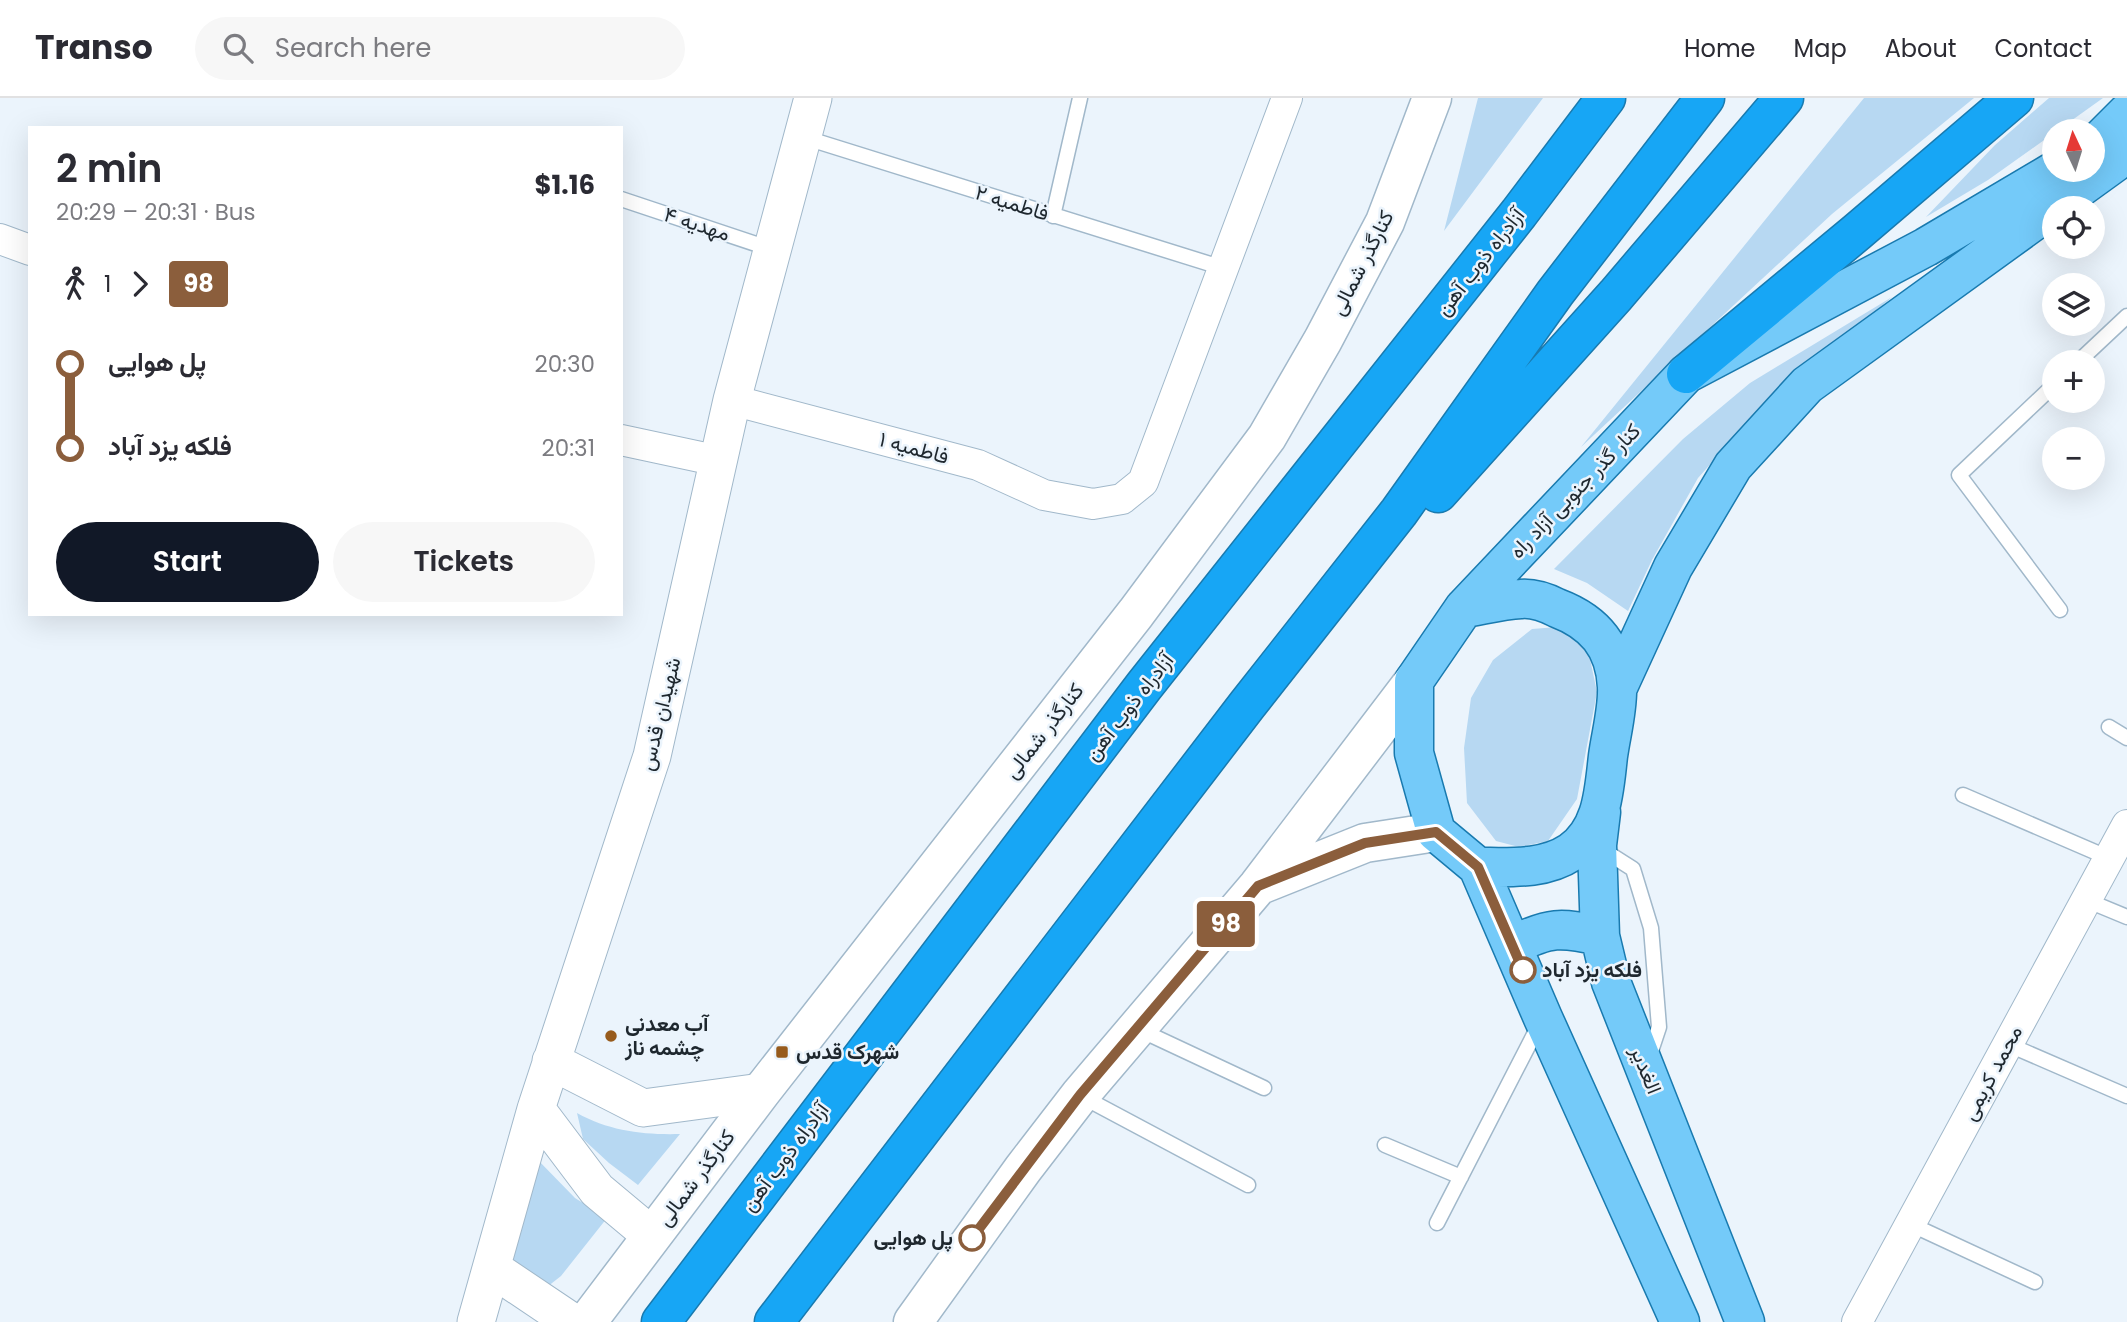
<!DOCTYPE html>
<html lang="en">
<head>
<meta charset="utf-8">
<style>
  body { margin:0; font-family:Poppins,Vazirmatn,sans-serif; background:#f7f7f7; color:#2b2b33; height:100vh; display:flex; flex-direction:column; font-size:26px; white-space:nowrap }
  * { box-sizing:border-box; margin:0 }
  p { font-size:23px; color:#7c7c81 }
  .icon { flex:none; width:38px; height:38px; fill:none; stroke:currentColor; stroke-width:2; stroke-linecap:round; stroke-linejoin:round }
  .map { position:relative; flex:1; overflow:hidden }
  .side { position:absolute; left:28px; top:28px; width:595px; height:490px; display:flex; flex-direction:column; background:#fff; border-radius:0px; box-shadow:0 7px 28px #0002 }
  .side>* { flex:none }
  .badge { padding:0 14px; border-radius:5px; font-size:24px; line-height:46px }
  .needle { width:46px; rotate:356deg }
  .fabs { position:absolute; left:2042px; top:21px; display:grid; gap:14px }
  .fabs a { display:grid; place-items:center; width:63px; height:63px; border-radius:50%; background:#fff; box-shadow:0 7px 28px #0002; font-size:35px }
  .map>.badge { position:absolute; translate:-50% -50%; box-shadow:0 0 0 4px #fff }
  .legs { display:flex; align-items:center; gap:10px; height:77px; padding:0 28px; font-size:23px }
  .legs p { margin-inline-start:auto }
  .headline { display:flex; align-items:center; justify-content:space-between; height:119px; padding:0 28px }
  h1 { font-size:38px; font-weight:600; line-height:52px }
  .action { display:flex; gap:14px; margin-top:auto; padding:14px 28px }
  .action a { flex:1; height:80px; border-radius:42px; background:#111827; color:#fff; font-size:28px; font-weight:600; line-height:80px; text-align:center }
  .action a+a { background:#f7f7f7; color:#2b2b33 }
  ul { padding:0 28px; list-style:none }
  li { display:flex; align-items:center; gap:24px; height:84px; font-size:26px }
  li i { display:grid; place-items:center; width:10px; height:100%; margin:0 9px; background:currentColor }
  li i::after { content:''; width:18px; height:18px; margin:-9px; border:5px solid; border-radius:50%; background:#fff }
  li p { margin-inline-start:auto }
  li:first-child i { background:linear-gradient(#0000 50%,currentColor 0) }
  li:last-child i { background:linear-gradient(currentColor 50%,#0000 0) }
  header { display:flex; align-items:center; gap:42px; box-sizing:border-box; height:98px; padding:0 35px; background:#fff; border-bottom:2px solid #e1e1e2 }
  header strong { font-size:33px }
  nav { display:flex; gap:38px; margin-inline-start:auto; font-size:24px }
  .search { width:490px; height:63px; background:#f7f7f7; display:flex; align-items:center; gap:18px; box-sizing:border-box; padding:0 24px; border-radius:38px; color:#7c7c81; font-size:26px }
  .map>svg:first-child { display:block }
  .green { fill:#b7d8f2 }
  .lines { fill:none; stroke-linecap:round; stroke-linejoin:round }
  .service-casing { stroke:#a1b8ca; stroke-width:17 }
  .minor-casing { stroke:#a1b8ca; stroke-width:32 }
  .tertiary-casing { stroke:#a1b8ca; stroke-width:39 }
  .secondary-casing { stroke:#a1b8ca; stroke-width:41 }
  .primary-casing { stroke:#197aaf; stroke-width:41 }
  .motorway-casing { stroke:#197aaf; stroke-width:41 }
  .service { stroke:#fff; stroke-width:14 }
  .minor { stroke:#fff; stroke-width:30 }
  .tertiary { stroke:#fff; stroke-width:37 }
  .secondary { stroke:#fff; stroke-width:38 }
  .primary { stroke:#74caf9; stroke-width:38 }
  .motorway { stroke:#17a6f5; stroke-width:38 }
  .line-1-casing { stroke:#fff; stroke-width:16 }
  .line-1 { stroke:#8b5e3c; stroke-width:10 }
  .stop-1-dot { fill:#fff; stroke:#8b5e3c; stroke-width:3.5 }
  .poi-dot { fill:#975b1c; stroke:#ebf4fc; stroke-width:2.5 }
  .labels { text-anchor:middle; stroke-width:5; stroke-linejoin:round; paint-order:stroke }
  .street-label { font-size:21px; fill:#1e272e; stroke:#ebf4fc }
  .stop-label { font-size:21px; font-weight:bold; fill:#1e272e; stroke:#ebf4fc; text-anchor:start }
  .poi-label { font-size:21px; font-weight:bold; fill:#1e272e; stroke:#ebf4fc; text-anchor:start }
</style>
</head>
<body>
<header>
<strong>Transo</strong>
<div class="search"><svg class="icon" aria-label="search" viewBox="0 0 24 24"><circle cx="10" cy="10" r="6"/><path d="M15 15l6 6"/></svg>Search here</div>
<nav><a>Home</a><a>Map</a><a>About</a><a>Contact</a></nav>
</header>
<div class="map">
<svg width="2127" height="1224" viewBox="0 0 2127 1224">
  <rect width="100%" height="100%" fill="#ebf4fc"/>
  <path class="green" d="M1478 0H1543L1444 133Z
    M1864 0H1974L1832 116 1581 349Z
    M2049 0H2103L1988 82 1926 119 1995 47Z
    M1892 199 1749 323 1698 380 1652 462 1628 513 1587 485 1554 471 1683 341 1750 285Z
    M1570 528 1587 547 1597 594 1577 701 1548 743 1519 749 1496 743 1467 705 1464 650 1471 600 1493 562 1532 531Z
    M577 1015C609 1033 644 1037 680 1036L638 1087 609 1065 583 1041Z
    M536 1060 575 1100 607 1120 561 1178 547 1189H534L506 1156Z"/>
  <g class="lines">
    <g class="service-casing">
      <path id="service" d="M803 39 1223 170
        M621 101 771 151
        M1053 118 1080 0
        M2078 264 2127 218
        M2054 287 1959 377 2060 512
        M2109 629 2127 640
        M1963 697 2109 760
        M1600 750 1633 771 1651 830 1659 929 1649 959
        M2086 802 2127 819
        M1138 931 1264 990
        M2007 946 2127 998
        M1081 998 1248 1087
        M1385 1047 1461 1079
        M1437 1125 1539 927
        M1910 1126 2035 1184"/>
    </g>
    <g class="minor-casing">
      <path id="minor" d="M0 141 30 152
        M732 302 978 367 1044 397 1093 406 1122 401 1143 384 1287 0
        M621 342 719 363
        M1857 1224 2127 727"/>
    </g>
    <g class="tertiary-casing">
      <path id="tertiary" d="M551 963 643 1010 761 994
        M536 1011 597 1092 652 1138
        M493 1171 572 1224
        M476 1224 536 1011 652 658 732 302 813 0"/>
    </g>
    <g class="secondary-casing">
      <path id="secondary" d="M1260 787 1365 745 1436 734
        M587 1224 761 994 1136 515 1267 339 1323 242 1385 124 1432 0
        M913 1224 1023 1071 1080 997 1258 788 1414 583"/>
    </g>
    <g class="primary-casing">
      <path id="primary" d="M2093 49 2127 15
        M1464 510C1483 507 1502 502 1521 501 1533 500 1547 505 1557 510 1594 524 1615 548 1617 589 1618 611 1611 636 1608 658 1604 692 1603 732 1571 754 1544 772 1510 769 1478 769L1436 734 1414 655V583L1464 510 1686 276 1926 149 2056 72
        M1617 591 1673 469 1733 368 1807 287 2114 65 2127 53
        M1601 714 1597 747 1600 838 1611 884 1745 1224
        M1478 769 1543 920 1680 1224
        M1513 847C1550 829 1560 829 1600 838"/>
    </g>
    <g class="motorway-casing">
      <path id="motorway" d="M1686 276 1857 134 2014 0
        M1438 395 1616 197 1784 0
        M661 1224 1144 588 1519 115 1606 0
        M774 1224 1247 607 1399 414 1555 195 1705 0"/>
    </g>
    <use href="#service" class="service"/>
    <use href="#minor" class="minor"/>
    <use href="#tertiary" class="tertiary"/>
    <use href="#secondary" class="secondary"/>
    <use href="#primary" class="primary"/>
    <use href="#motorway" class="motorway"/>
  </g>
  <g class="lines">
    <g class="line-1-casing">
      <path id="line-1" d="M972 1140 1080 997 1258 788 1365 745 1436 734 1478 769 1523 872"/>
    </g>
    <use href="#line-1" class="line-1"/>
  </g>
  <g class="stop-1-dot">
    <circle cx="1523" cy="872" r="12"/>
    <circle cx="972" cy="1140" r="12"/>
  </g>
  <g class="poi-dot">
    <circle cx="611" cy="938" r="7"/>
    <rect x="775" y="947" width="14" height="14" rx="3.5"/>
  </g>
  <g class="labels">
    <g class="street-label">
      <text transform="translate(1012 105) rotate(17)" y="7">فاطمیه ۲</text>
      <text transform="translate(697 126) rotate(18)" y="7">مهدیه ۴</text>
      <text transform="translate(1480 164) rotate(-52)" y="7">آزادراه ذوب آهن</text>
      <text transform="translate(1362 165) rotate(-63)" y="7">کنارگذر شمالی</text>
      <text transform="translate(914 350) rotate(15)" y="7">فاطمیه ۱</text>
      <text transform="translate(1575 393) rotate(-46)" y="7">کنار گذر جنوبی آزاد راه</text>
      <text transform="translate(1129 609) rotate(-52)" y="7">آزادراه ذوب آهن</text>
      <text transform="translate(660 616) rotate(-76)" y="7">شهیدان قدس</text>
      <text transform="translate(1044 633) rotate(-52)" y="7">کنارگذر شمالی</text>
      <text transform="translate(1646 972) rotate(68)" y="7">الغدیر</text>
      <text transform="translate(1992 975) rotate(-62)" y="7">محمد کریمی</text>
      <text transform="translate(785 1059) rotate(-53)" y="7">آزادراه ذوب آهن</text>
      <text transform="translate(696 1080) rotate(-53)" y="7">کنارگذر شمالی</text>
    </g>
    <g class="stop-label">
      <text x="1542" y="879">فلکه یزد آباد</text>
      <text x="953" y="1147" text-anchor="end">پل هوایی</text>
    </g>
    <g class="poi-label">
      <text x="625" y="933">آب معدنی<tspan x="625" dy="24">چشمه ناز</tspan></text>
      <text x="796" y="961">شهرک قدس</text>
    </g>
  </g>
</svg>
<div class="fabs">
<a><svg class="needle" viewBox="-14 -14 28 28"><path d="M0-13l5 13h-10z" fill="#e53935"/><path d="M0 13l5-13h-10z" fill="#7c7c81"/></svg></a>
<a><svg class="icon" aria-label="locate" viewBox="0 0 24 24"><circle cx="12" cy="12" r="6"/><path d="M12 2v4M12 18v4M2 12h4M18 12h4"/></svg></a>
<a><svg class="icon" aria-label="layers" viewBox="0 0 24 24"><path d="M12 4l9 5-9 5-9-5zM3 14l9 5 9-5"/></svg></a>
<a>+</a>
<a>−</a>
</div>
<b class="badge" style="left:1226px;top:826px;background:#8b5e3c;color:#fff">98</b>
<section class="side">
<div class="headline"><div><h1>2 min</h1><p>20:29 – 20:31 · Bus</p></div><b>$1.16</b></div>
<div class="legs"><svg class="icon" aria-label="walk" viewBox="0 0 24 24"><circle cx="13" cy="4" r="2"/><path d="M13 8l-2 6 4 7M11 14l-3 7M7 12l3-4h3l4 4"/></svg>1<svg class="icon" aria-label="forward" viewBox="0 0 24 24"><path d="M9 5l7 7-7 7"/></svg><b class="badge" style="background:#8b5e3c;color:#fff">98</b></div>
<ul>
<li><i style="color:#8b5e3c"></i><b>پل هوایی</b><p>20:30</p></li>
<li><i style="color:#8b5e3c"></i><b>فلکه یزد آباد</b><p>20:31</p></li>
</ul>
<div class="action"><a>Start</a><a>Tickets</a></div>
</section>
</div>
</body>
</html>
